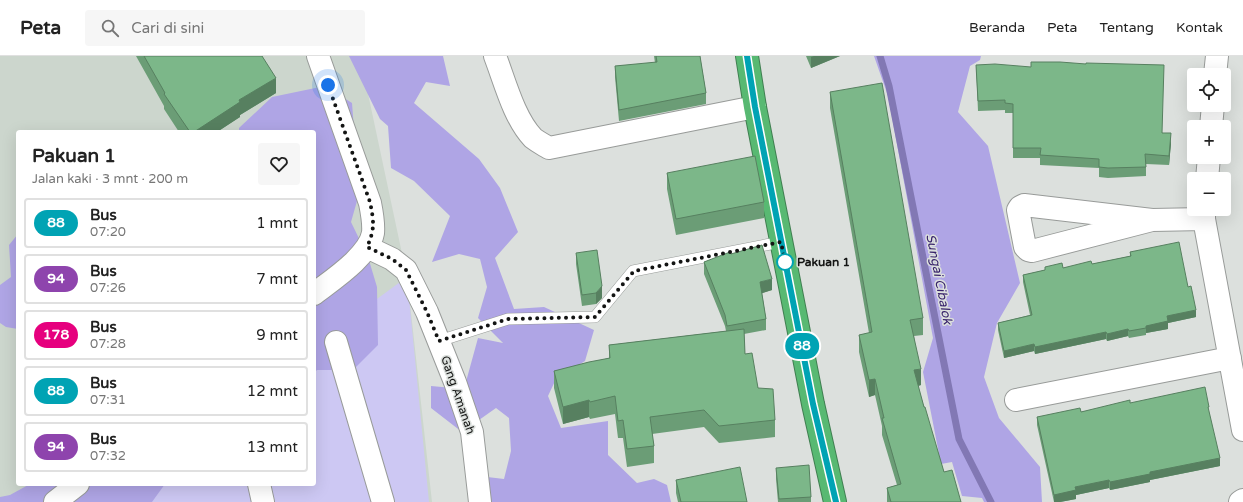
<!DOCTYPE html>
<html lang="id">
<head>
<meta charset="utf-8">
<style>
  body { margin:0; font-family:"Varela Round",sans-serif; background:#f6f6f6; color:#222; height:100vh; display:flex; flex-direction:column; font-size:15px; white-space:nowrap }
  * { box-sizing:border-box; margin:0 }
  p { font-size:13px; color:#767676 }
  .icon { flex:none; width:22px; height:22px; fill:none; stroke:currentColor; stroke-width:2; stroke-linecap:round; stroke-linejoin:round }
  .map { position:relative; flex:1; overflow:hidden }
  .drawer { position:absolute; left:16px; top:74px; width:300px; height:356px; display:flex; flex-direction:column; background:#fff; border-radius:4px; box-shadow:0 4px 16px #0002 }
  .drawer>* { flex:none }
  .badge { padding:0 8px; border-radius:13px; font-size:14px; line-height:26px }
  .fabs { position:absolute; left:1187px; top:12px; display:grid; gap:8px }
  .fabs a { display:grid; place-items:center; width:44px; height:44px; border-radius:4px; background:#fff; box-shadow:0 4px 16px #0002; font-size:20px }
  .you { position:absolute; width:20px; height:20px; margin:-10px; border:3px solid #fff; border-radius:50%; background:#1a73e8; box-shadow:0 0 0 6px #1a73e833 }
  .map>.badge { position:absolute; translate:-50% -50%; box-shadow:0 0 0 2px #fff }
  .round { display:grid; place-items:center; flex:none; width:42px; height:42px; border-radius:4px; background:#f6f6f6 }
  .overview { display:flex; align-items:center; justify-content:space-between; height:68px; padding:0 16px }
  h1 { font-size:19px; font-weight:700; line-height:30px }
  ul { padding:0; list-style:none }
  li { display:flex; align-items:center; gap:12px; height:50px; margin:0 8px 6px; padding:0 8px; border:2px solid #e0e0e0; border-radius:4px }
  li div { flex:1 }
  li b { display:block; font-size:15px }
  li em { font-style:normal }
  li .badge { min-width:44px; font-weight:700; text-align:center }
  header { display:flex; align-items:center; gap:24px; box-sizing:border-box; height:56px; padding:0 20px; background:#fff; border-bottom:1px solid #e0e0e0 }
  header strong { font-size:19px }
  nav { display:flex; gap:22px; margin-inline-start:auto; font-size:14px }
  .search { width:280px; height:36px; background:#f6f6f6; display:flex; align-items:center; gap:10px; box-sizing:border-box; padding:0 14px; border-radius:4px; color:#767676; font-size:15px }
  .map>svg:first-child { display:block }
  .built { fill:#ccd6cd; fill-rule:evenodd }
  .green { fill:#cdc8f3 }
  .forest { fill:#afa5e5 }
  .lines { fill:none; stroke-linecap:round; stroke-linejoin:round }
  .stream { stroke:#8278b4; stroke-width:7 }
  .lane-casing { stroke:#989b99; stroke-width:12 }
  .street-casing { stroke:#989b99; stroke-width:24 }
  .highway-casing { stroke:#407f51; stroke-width:24 }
  .lane { stroke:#fff; stroke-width:11 }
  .street { stroke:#fff; stroke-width:22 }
  .highway { stroke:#58b972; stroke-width:22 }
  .wall { fill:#6b9d76 }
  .shaded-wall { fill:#578060 }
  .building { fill:#7cb789; stroke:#578060 }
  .line-casing { stroke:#fff; stroke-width:9 }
  .line { stroke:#00a3b4; stroke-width:6 }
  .walk { stroke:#131413; stroke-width:4; stroke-dasharray:0 7.2 }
  .stop-dot { fill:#fff; stroke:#00a3b4; stroke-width:2 }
  .labels { text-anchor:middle; stroke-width:3; stroke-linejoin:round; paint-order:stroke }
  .stop-label { font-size:12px; font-weight:bold; fill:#131413; stroke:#dce0dd; text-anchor:start }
  .street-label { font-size:12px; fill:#131413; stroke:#dce0dd }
  .water-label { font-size:13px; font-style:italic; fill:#36216a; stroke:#dce0dd }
</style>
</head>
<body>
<header>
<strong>Peta</strong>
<div class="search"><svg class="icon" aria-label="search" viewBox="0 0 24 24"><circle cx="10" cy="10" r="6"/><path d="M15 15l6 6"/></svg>Cari di sini</div>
<nav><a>Beranda</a><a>Peta</a><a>Tentang</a><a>Kontak</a></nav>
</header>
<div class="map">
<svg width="1243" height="446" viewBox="0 0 1243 446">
  <rect width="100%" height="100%" fill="#dce0dd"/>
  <path class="built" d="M0 0H360L407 221 432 446H0ZM18 76H314V428H18Z"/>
  <path class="green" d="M407 221 429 446H100L125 428H314V289Z"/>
  <path class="forest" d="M349 0H443L450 30 426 26 414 47 479 103 500 132 518 176 495 202 514 253 544 251 594 274 585 305 556 323 548 340 561 372 608 365V399L637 427 654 423 667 429 671 446H472L479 420 504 423 511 395 509 362 496 352 462 376 431 352V330L464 333 478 282 503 287 478 262 487 231 480 203 459 198 432 206 450 160 414 125 391 112 388 70 380 63Z
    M874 0H981L980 4 970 10 958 56 988 90 1020 227 997 267 984 321 999 362 1040 411 1042 446H984L982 442 962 440 952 406 941 408 923 316 933 282 888 40Z
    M325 30 352 47 359 138 351 166 368 201 377 231 378 289 353 314H317L314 317V76H239V72L272 41Z
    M18 178V273L6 271 0 267V229L11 221 9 189Z
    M30 428H165L152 446H0V441L10 439Z"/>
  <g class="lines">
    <path class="stream" d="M880 0 889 30 959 383 991 446"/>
    <g class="lane-casing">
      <path id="lane" d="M439 285 508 263 595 261 633 215 781 186"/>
    </g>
    <g class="street-casing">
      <path id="street" d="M495 0C505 26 514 62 533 82 538 86 544 89 549 92L755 51
        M1215 19 1217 0
        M1211 71 1213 49
        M1207 123 1209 101
        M1204 153V163L1243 374
        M1152 164 1024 149 1020 151 1018 154 1025 191 1028 194 1032 195 1152 164 1204 163
        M367 191 392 203 406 214 427 256 455 326 472 376 480 446
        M314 238C332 224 369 200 373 177 374 167 372 157 370 147L318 0
        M336 286 383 446
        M1016 344 1230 302
        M259 428 263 446
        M55 446 78 428
        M1240 446 1243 444"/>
    </g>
    <g class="highway-casing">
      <path id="highway" d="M747 0 755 51 813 348 835 446"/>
    </g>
    <use href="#lane" class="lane"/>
    <use href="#street" class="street"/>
    <use href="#highway" class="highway"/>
  </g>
  <path class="wall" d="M136 0H262L276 37 240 59V61L217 76H179L164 53V50Z
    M654 0H700L706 37V48L619 65 615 21V10L655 7Z
    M806 0H840L811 12Z
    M976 9 1163 77 1171 87 1169 109 1146 108V120L1108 122 1099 121V112L1040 109V102H1013V57H1005V54L978 55Z
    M830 36 923 262V279L914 280 921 329 918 330 924 351 944 416 961 446H887V432L897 429 882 379V370L875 339 869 341 859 296V279L869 277 830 52Z
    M667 117 764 146V162L676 179 667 133Z
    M1130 196 1188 231 1196 261 1168 267V273L1146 277V279L1129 282 1128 280 1107 285 1106 283 1035 298 1034 295 1004 302 998 274V267L1030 259 1023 226V219L1045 214V211L1063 212 1092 208 1130 200Z
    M576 197 602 242 596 248 582 250 576 208Z
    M731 198 772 234 762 237 766 263V274L744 278 745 298 758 332 775 364V381L719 387 704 371 652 378 654 390V407L627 411 623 382H618L615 358 590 363 589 361 563 368 554 332V315L609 302V289L726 275 725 270 704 218V206Z
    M1130 347 1209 356 1220 410 1150 424V426L1110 434 1109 432 1076 439V443L1060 446H1054L1037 369V361L1081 356Z
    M776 412 811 441V446H778L776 423Z
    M676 424 747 446H678L676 437Z"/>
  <path class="shaded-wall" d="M814 0H840L811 12V1Z
    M276 22V37L240 59V61L217 76H194L239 44Z
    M1171 77V87L1169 109V100Z
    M772 223V234L760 238V226Z
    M602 230V242L596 248V237Z
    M1196 254V261L1168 267V273L1146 277V270L1167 260Z
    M1128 273V280L1107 285V278Z
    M1106 276V283L1035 298V291Z
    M1034 288V295L1004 302V295Z
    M921 313V329L914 331V314Z
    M875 323V339L869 341V324Z
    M589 344V361L563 368V351Z
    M1220 402V410L1150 424V426L1110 434V426L1150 416Z
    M1109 424V432L1076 439V443L1060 446H1054V439L1075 431Z"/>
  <path class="building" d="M144 0H262L276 22 239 44 240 46 194 76H190L164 38 165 37Z
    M656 0H700L706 37 619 54 615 10 657 6Z
    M1031 6H1060L1086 8V7L1164 9 1162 77H1171L1169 100 1145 98 1146 111 1108 112 1099 111V103L1040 99 1041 92H1013V48L1005 47V44L978 45 976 9 995 8 1031 11Z
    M882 27 923 262 910 264 921 313 914 314 924 351H925L944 416 952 414 961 446H891L887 432 901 428 882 362H884L875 323 869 324 859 279 872 276 830 36Z
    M755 100 764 146 676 163 667 117Z
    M1179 186 1188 231 1191 230 1196 254 1167 260 1168 265 1146 270V272L1129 275 1128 273 1107 278 1106 276 1035 291 1034 288 1004 295 998 267 1032 259 1023 219 1045 214V211L1062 207 1063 212 1091 205 1092 208 1131 200 1130 196Z
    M762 189 772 223 760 226 766 263 727 270 725 259 704 206 730 196 731 198Z
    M597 194 602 230 596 237 582 239 576 197Z
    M744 273 745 298 752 297 758 332 773 333 775 364 719 370 704 354 650 361 654 390 627 393 623 364 618 365 615 340 590 346 589 344 563 351 554 315 589 306 610 302 609 289Z
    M1205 331 1209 351H1208L1220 402 1150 416V418L1110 426 1109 424 1075 431 1076 434 1054 439 1037 361 1080 352 1081 356 1130 344V347Z
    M809 409 811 441 779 443 776 412Z
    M740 411 747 446H681L676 424Z"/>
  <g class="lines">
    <g class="line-casing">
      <path id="line" d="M747 0 755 51 813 348 836 446"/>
    </g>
    <use href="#line" class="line"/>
    <path class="walk" d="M328 29 370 146C374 166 375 173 367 191L392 203 406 214 427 256 439 285 508 263 595 261 634 215 781 186 785 206"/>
  </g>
  <circle class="stop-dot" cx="785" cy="206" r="8"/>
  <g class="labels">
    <g class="stop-label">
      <text x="797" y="210">Pakuan 1</text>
    </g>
    <g class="street-label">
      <text transform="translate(458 339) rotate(71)" y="4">Gang Amanah</text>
    </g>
    <g class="water-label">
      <text transform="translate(940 223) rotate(79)" y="5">Sungai Cibalok</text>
    </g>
  </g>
</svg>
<div class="fabs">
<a><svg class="icon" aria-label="locate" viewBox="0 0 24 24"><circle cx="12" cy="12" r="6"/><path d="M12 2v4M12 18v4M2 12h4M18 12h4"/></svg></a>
<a>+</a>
<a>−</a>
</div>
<div class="you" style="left:328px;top:29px"></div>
<b class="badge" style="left:802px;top:290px;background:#00a3b4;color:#fff">88</b>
<section class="drawer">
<div class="overview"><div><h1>Pakuan 1</h1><p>Jalan kaki · 3 mnt · 200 m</p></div><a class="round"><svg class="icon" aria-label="heart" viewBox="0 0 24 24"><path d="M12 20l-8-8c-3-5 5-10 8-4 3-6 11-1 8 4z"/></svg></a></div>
<ul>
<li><span class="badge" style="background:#00a3b4;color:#fff">88</span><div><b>Bus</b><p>07:20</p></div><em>1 mnt</em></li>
<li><span class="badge" style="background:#8e44ad;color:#fff">94</span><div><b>Bus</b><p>07:26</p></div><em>7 mnt</em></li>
<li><span class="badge" style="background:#e6007e;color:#fff">178</span><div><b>Bus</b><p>07:28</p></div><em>9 mnt</em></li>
<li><span class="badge" style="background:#00a3b4;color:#fff">88</span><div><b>Bus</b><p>07:31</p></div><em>12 mnt</em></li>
<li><span class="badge" style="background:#8e44ad;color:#fff">94</span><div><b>Bus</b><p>07:32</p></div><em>13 mnt</em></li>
</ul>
</section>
</div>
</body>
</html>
